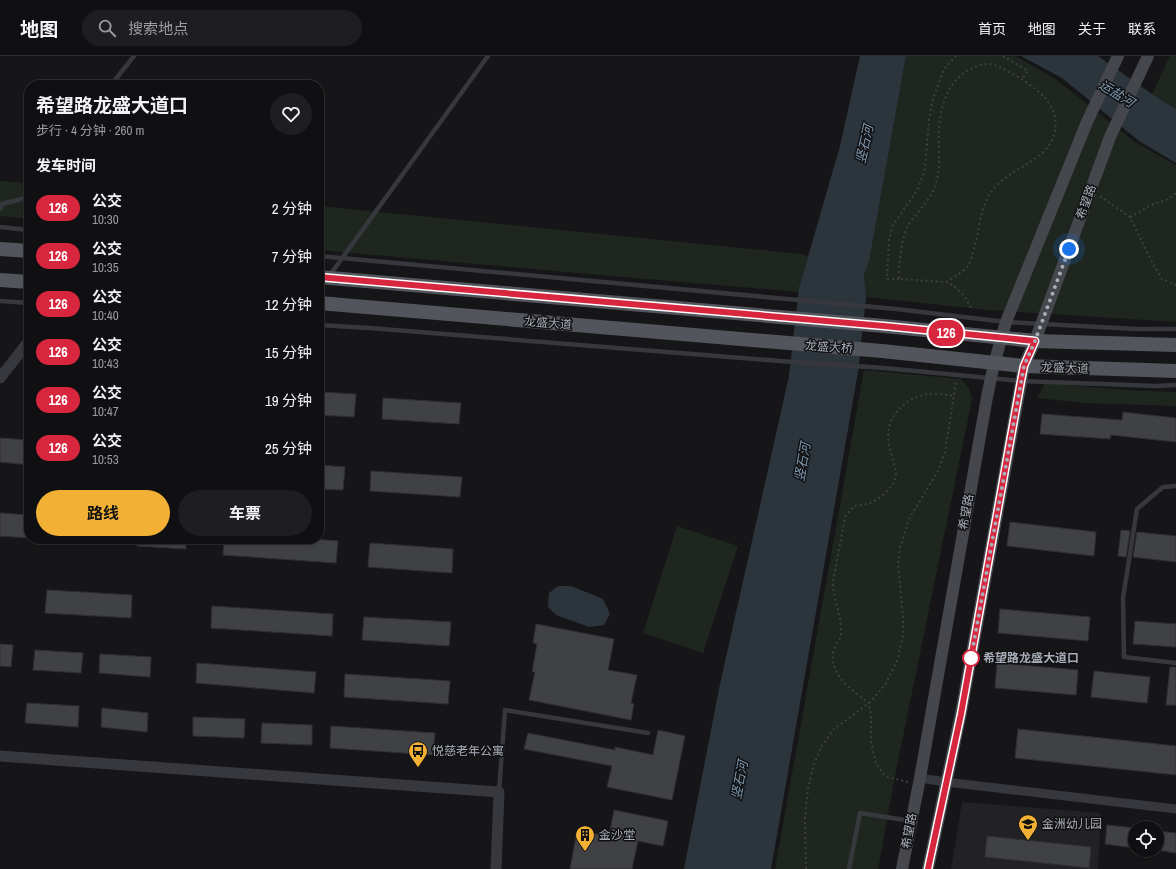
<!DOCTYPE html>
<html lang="zh">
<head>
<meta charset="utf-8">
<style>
  body { margin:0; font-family:"Archivo Narrow","Noto Sans SC",sans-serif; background:#1e1e20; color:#f1f3f6; height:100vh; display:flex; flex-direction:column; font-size:15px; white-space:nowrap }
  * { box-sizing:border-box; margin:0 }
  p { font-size:13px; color:#9c9d9f }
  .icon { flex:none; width:22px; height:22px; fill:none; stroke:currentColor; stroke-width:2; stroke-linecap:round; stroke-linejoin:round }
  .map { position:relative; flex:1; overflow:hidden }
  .sheet { position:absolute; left:24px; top:24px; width:300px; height:464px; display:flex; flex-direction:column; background:#101012; border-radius:16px; box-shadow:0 1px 3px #0004,0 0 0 1px #303032 }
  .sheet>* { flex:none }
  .badge { padding:0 8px; border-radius:13px; font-size:14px; line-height:26px }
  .buttons { position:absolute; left:1128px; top:765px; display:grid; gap:8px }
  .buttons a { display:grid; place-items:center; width:36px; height:36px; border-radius:50%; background:#101012; box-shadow:0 1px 3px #0004,0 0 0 1px #303032; font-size:20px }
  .you { position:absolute; width:20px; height:20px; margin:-10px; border:3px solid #fff; border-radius:50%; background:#1a73e8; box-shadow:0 0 0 6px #1a73e833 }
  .map>.badge { position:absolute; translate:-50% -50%; box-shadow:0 0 0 2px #fff }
  h2 { padding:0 12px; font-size:15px; line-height:36px }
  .round { display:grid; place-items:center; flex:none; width:42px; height:42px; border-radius:21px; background:#1e1e20 }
  .headline { display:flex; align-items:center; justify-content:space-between; height:68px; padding:0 12px }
  h1 { font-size:19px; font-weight:700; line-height:30px }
  .button { display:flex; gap:8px; margin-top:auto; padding:8px 12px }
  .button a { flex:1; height:46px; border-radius:24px; background:#f2b134; color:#111; font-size:16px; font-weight:700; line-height:46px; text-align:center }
  .button a+a { background:#1e1e20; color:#f1f3f6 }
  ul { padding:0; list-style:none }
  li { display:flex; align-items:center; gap:12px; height:48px; padding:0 12px }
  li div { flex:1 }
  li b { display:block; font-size:15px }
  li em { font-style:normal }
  li .badge { min-width:44px; font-weight:700; text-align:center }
  header { display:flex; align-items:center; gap:24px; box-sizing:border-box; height:56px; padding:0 20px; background:#101012; border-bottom:1px solid #303032 }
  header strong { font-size:19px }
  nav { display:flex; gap:22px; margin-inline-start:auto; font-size:14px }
  .search { width:280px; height:36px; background:#1e1e20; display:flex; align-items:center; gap:10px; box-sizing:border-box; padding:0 14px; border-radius:22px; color:#9c9d9f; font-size:15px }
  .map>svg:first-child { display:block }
  .built { fill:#222225 }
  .green { fill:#1e261f }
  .water { fill:#2c353c }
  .building { fill:#404145; stroke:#303034 }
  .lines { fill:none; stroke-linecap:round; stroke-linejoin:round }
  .path { stroke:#3d3f44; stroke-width:2; stroke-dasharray:2 3; stroke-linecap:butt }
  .service { stroke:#37383d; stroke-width:4.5 }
  .minor { stroke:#37383d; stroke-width:9 }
  .tertiary { stroke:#37383d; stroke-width:11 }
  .secondary { stroke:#45474d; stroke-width:12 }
  .primary { stroke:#53555c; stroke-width:14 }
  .line-casing { stroke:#fff; stroke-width:9 }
  .line { stroke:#d7263d; stroke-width:6 }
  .walk { stroke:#a8adb8; stroke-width:4; stroke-dasharray:0 7.2 }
  .stop-dot { fill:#fff; stroke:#d7263d; stroke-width:2 }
  .labels { text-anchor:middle; stroke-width:3; stroke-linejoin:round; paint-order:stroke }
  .street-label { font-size:12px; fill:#a8adb8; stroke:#111113 }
  .stop-label { font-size:12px; font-weight:bold; fill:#a8adb8; stroke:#111113; text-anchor:start }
  .poi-label { font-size:12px; fill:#a8adb8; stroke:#111113; text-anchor:start }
  .water-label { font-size:13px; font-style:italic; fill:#7f9bb3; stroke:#111113 }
</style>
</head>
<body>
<header>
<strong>地图</strong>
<div class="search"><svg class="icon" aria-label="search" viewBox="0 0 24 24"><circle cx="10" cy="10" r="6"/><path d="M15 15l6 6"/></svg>搜索地点</div>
<nav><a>首页</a><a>地图</a><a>关于</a><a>联系</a></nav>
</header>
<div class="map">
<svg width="1176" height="813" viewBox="0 0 1176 813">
  <rect width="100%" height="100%" fill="#161618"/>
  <path class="built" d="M962 746 1101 757 1098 813H951Z"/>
  <path class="green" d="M906 0H1016L1057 24 1135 86 1176 109V266L988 254 866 241 864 219 869 206Z
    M1170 0H1176V53L1152 38Z
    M0 125 29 127V163L0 160Z
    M319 150 801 198 808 200 799 236 577 217 319 194Z
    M864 314 961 323 969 332 972 343 896 715 878 813H775Z
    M1045 327 1125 334 1176 336V350L1085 347 1037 342Z
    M677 470 738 490 703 597 643 577Z"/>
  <path class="water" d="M860 0H906L869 206 864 219 866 241 858 316 771 813H684L720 628 789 320 799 232 840 90Z
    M1021 0H1098L1152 38 1176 53V107L1139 85 1062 22Z
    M558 530H571L603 543 610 558 604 569 589 571 556 559 548 551 549 537Z"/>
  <path class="building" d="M319 336 356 338 354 361 319 359Z
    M383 342 461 347 459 368 382 363Z
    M1123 356 1176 362V386L1111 379 1110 383 1040 378 1042 358 1122 364Z
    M0 382 29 384V409L0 406Z
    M319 409 345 411 343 434 319 433Z
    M371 415 462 421 460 441 370 435Z
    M0 457 29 459V482L0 480Z
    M1010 466 1096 476 1094 500 1007 490Z
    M1121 474 1130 475 1126 501 1118 500Z
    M1137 476 1176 480V506L1133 501Z
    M137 483H186V493L137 490Z
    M224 483H313L338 485 336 507 223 499Z
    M370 487 453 493 452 517 368 511Z
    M47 534 132 539 131 562 45 557Z
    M212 550 333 558 332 580 211 572Z
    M1000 553 1090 561 1088 585 998 577Z
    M364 561 451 566 449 590 362 584Z
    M1135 565 1176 568V591L1133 588Z
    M536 568 614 583 608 614 637 619 631 647 634 648 631 664 529 644 535 616H532L537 588 533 587Z
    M0 588 13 589 11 611 0 610Z
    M35 594 83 597 81 617 33 614Z
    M100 598 151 601 150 621 99 617Z
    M197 607 316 616 314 637 196 627Z
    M997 607 1078 614 1076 639 995 632Z
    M1170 611H1176V649H1166Z
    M1094 615 1150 621 1147 647 1091 641Z
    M345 618 450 625 448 648 344 641Z
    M27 647 79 650 78 671 25 667Z
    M102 652 148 657 147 676 101 671Z
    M193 661 245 663 244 682 193 680Z
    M262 667 312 669V689L261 687Z
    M331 670 435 677 433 699 330 692Z
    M1018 673 1176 690V719L1015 702Z
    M658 674 685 680 672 744 607 731 612 710 524 693 528 677 615 694V691L653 699Z
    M614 754 668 765 663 790 638 785 632 813H570L577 775 609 780Z
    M1107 769 1135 772V792L1105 788Z
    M1157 775 1176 777V797L1157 794Z
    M987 780 1091 791 1089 812 985 801Z"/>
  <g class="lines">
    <path class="path" d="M1003 0 1028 15 1022 23
      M1100 140 1130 161 1151 204 1162 223 1176 229
      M1130 161 1151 149 1169 143 1176 137
      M899 223H887L889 183 893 169 918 133 925 112 929 64 932 46 944 13 956 0
      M946 226C952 222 964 216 968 210 970 207 971 202 972 199 980 178 978 155 991 136 1006 114 1043 106 1052 84 1066 51 1036 31 1011 17 1005 14 995 8 989 8 971 8 954 22 947 38 940 53 938 72 939 88 939 102 940 114 936 127 931 145 917 155 908 170 902 179 898 212 899 223L946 226C959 231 966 242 972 254
      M908 726 885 720 876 708 871 686V661L869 647C853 635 830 620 833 597 834 590 841 584 841 577 842 560 833 544 833 526L845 461 854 450C859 449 865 449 870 447 881 442 897 430 896 416 894 404 888 392 888 380 888 360 905 343 923 339 934 336 944 339 954 340
      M806 813 805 761 808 733 813 711 821 691 834 673 869 647 885 629 897 605 903 580V561L898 508 900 492 909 463 938 415 945 396 956 325"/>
    <path class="service" d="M111 29 134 0
      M0 153 2 148 25 142 29 137
      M0 171 29 174
      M319 200 896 253 1006 266 1135 273H1176
      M330 219 488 0
      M0 245 29 247
      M319 269 369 272 780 305 884 312 1021 325 1156 330 1176 329
      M1176 430 1163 431 1137 453 1123 542 1124 601 1176 607
      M499 736 505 654 648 677
      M849 813 860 757 911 765"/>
    <path class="minor" d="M920 722 946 726 1176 753"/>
    <path class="tertiary" d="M0 322 29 285
      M0 700 499 736 496 813"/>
    <path class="secondary" d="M902 813 920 722 987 341 994 308 1006 266 1087 66 1118 0
      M928 813 961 657 1024 310 1035 285 1110 81 1148 0"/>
    <path class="primary" d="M0 193 29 195
      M319 221 884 270 1035 285 1176 289
      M0 224 29 226
      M319 247 882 295 1024 310 1176 315"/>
  </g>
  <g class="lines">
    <g class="line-casing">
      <path id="line" d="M319 221 884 270 1035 285 1024 310 1021 325 961 658 928 813"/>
    </g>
    <use href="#line" class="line"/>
    <path class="walk" d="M971 602 1024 310 1035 285 1069 193"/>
  </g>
  <defs>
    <g id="bus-pin" transform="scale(1)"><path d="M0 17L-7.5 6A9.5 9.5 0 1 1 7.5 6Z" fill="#f2b134" stroke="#111113"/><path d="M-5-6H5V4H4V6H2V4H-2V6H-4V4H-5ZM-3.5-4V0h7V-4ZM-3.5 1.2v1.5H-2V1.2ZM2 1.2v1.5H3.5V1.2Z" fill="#111"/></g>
    <g id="school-pin" transform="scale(1)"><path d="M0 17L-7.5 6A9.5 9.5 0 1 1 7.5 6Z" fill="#f2b134" stroke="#111113"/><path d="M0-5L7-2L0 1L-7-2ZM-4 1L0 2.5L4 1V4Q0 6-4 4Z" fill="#111"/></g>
    <g id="building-pin" transform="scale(1)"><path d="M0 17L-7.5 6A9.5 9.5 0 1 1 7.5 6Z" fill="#f2b134" stroke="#111113"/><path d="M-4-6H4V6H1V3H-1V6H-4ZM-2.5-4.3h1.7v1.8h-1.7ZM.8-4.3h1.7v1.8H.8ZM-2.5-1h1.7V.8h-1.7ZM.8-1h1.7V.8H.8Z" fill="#111"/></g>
  </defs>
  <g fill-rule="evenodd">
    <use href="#bus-pin" x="418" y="695"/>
    <use href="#school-pin" x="1028" y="768"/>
    <use href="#building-pin" x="585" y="779"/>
  </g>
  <circle class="stop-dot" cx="971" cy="602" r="8"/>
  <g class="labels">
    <g class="street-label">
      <text transform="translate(1086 146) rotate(-70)" y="4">希望路</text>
      <text transform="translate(548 267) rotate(5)" y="4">龙盛大道</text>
      <text transform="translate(829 291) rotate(4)" y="4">龙盛大桥</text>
      <text transform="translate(1065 312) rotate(2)" y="4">龙盛大道</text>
      <text transform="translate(966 456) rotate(-80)" y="4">希望路</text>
      <text transform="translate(909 775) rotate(-79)" y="4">希望路</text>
    </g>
    <g class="stop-label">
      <text x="983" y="606">希望路龙盛大道口</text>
    </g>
    <g class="poi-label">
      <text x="432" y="699">悦慈老年公寓</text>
      <text x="1042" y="772">金洲幼儿园</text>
      <text x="599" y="783">金沙堂</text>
    </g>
    <g class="water-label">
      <text transform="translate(1117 37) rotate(32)" y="5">运盐河</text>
      <text transform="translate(864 88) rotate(-77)" y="5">竖石河</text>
      <text transform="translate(802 406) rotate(-80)" y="5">竖石河</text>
      <text transform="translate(739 724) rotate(-79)" y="5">竖石河</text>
    </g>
  </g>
</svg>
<div class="buttons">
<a><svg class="icon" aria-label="locate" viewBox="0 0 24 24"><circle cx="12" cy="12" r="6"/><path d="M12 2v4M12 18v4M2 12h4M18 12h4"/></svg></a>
</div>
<div class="you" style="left:1069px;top:193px"></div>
<b class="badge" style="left:946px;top:277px;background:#d7263d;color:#fff">126</b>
<section class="sheet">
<div class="headline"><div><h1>希望路龙盛大道口</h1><p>步行 · 4 分钟 · 260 m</p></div><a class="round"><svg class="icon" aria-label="heart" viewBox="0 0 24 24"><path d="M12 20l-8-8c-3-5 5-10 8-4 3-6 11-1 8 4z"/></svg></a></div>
<h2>发车时间</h2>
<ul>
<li><span class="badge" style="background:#d7263d;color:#fff">126</span><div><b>公交</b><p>10:30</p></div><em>2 分钟</em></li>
<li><span class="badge" style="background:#d7263d;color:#fff">126</span><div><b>公交</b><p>10:35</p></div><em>7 分钟</em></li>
<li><span class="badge" style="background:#d7263d;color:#fff">126</span><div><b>公交</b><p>10:40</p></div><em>12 分钟</em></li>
<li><span class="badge" style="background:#d7263d;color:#fff">126</span><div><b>公交</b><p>10:43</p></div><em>15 分钟</em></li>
<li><span class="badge" style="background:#d7263d;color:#fff">126</span><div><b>公交</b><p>10:47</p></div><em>19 分钟</em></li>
<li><span class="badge" style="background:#d7263d;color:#fff">126</span><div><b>公交</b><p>10:53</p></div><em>25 分钟</em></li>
</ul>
<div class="button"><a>路线</a><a>车票</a></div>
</section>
</div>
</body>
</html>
